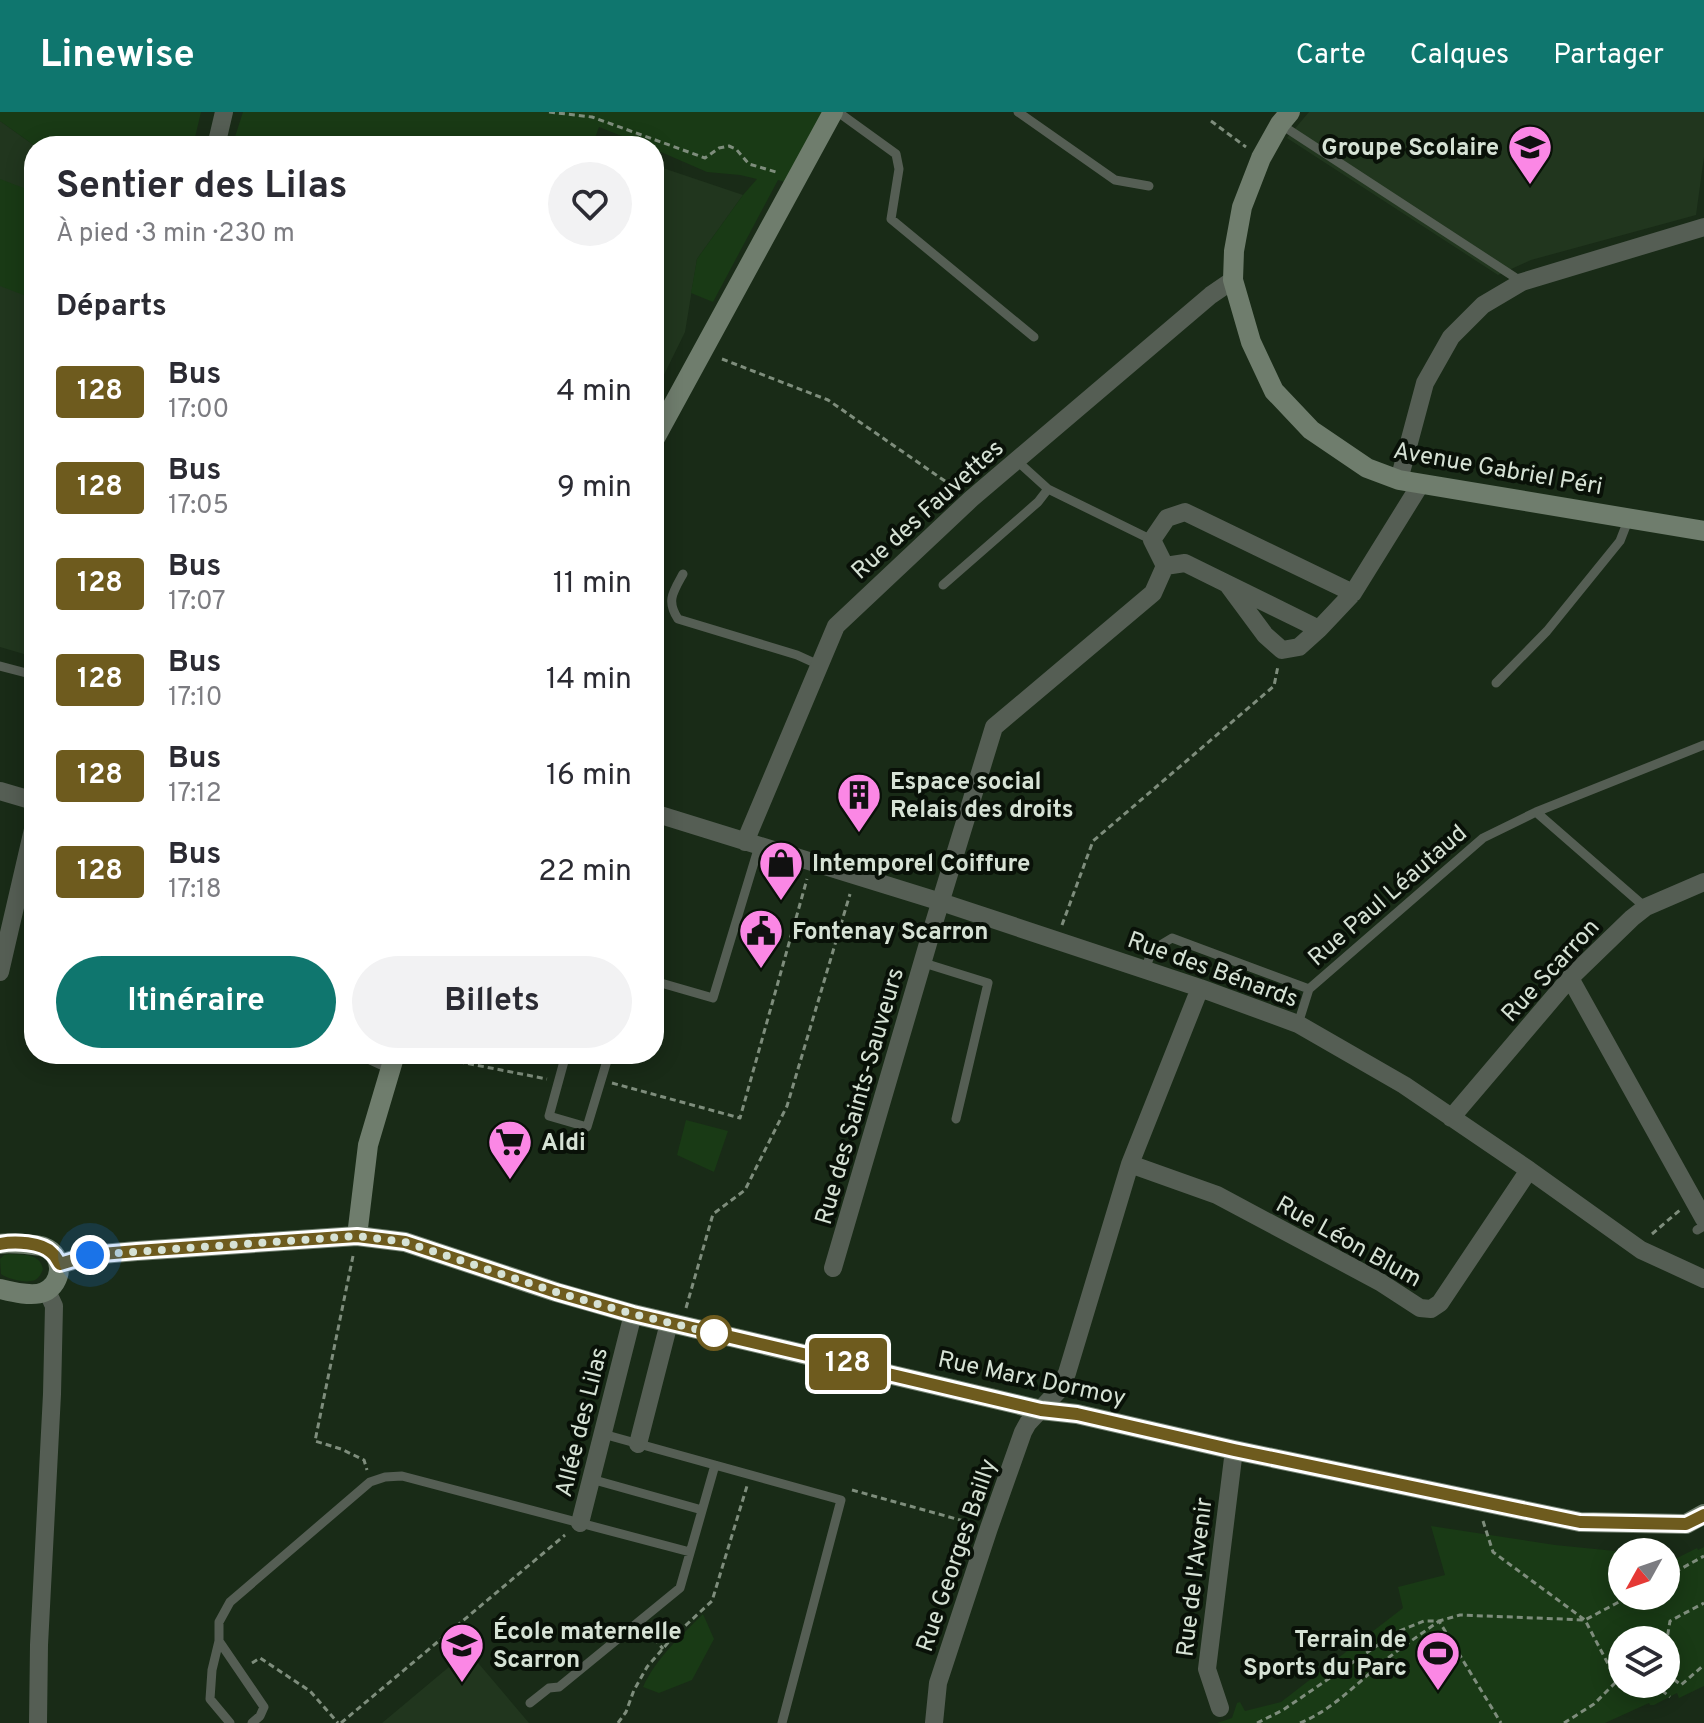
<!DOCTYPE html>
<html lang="fr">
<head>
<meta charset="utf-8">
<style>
  body { margin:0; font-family:Overpass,sans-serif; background:#f2f2f3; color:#2b2b33; height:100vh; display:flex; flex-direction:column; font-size:30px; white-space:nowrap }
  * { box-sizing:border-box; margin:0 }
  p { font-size:26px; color:#7c7c81 }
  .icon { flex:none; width:44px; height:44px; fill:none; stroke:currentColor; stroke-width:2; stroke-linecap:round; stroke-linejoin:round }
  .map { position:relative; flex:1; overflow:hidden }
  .side { position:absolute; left:24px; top:24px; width:640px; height:928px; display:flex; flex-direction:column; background:#fff; border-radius:32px; box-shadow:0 4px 20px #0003 }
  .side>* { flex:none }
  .badge { padding:0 16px; border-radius:6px; font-size:28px; line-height:52px }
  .needle { width:52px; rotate:230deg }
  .tools { position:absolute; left:1608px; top:1426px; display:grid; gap:16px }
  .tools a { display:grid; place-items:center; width:72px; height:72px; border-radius:50%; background:#fff; box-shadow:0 4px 20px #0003; font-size:40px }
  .you { position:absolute; width:40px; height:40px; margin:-20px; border:6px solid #fff; border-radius:50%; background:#1a73e8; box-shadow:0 0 0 12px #1a73e833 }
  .map>.badge { position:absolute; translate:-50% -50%; box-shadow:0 0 0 4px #fff }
  h2 { padding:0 32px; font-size:30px; line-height:72px }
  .round { display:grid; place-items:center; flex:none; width:84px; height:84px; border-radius:42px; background:#f2f2f3 }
  .summary { display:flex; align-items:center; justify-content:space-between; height:136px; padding:0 32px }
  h1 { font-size:38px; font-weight:700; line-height:60px }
  .button { display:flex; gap:16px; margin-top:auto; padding:16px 32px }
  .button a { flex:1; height:92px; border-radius:48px; background:#0f766e; color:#fff; font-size:32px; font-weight:700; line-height:92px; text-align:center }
  .button a+a { background:#f2f2f3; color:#2b2b33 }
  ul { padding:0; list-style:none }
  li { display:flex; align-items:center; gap:24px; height:96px; padding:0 32px }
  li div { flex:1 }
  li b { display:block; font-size:30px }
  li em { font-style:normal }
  li .badge { min-width:88px; font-weight:700; text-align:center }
  header { display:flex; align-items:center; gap:48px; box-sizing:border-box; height:112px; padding:0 40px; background:#0f766e; color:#fff }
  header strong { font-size:38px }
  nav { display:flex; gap:44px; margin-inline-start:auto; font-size:28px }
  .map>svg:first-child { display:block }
  .built { fill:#21361e }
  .green { fill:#193a15; fill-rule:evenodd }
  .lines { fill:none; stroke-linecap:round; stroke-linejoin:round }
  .path { stroke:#7e8d7c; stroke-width:3; stroke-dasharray:6 4; stroke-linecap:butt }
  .lane { stroke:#555e54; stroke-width:9 }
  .street { stroke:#555e54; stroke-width:18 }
  .secondary { stroke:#6f7d6d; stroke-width:20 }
  .line-casing { stroke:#fff; stroke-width:18 }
  .line { stroke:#6e5b1e; stroke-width:12 }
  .walk { stroke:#d6e2d5; stroke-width:8; stroke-dasharray:0 14.4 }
  .stop-dot { fill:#fff; stroke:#6e5b1e; stroke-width:4 }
  .labels { text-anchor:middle; stroke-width:8; stroke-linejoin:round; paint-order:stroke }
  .poi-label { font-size:24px; font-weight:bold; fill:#d6e2d5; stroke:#091108; text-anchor:start }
  .street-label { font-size:24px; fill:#d6e2d5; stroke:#091108 }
</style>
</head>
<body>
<header>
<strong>Linewise</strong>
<nav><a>Carte</a><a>Calques</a><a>Partager</a></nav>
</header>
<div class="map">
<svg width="1704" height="1611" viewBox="0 0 1704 1611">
  <rect width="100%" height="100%" fill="#192b17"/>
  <path class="built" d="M1309 0H1704V45L1696 103 1531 148 1498 163 1287 26Z
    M0 9 35 34H34V545L0 535Z
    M654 53 743 83 697 147 685 220 657 277H654Z
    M468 1539 529 1611H382L388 1606Z"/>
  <path class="green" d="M0 0H201L193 34H35L0 9Z
    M243 0H825L785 70 778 68 713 190 691 181 697 147 743 83 757 67 740 63 707 60 654 37V34H647L599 15 592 34H232Z
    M0 67 34 80V187L0 174Z
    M686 1008 728 1019 714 1060 677 1043Z
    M10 1142C23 1143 40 1141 43 1157 41 1162 40 1165 35 1168 26 1172 8 1167 1 1162L0 1147 4 1143Z
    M1431 1414 1555 1433 1625 1440H1622V1484H1666V1444L1677 1446 1697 1436 1698 1438 1704 1435V1574L1679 1586 1677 1581 1654 1593H1650L1649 1591 1605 1611H1217L1232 1606 1237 1591 1240 1590 1245 1599 1281 1590 1403 1496 1398 1475 1445 1463ZM1622 1528H1666V1572H1622Z
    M703 1502 714 1527 692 1568 659 1581 643 1575C657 1545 680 1525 703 1502Z"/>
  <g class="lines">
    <path class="path" d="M549 0 592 5 705 46 719 36 729 34 736 37 749 52 776 60
      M1211 9 1246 35
      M722 247 828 288 955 376
      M1062 813 1093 729 1274 574 1278 554
      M419 942 547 967
      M612 971 740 1006 807 767
      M1652 1122 1680 1098
      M353 1144 315 1329 341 1337 364 1348 367 1358
      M686 1196 713 1102 745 1078 787 994 850 782
      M852 1378 971 1411
      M1483 1409 1493 1440 1585 1508 1617 1569
      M1666 1465 1704 1444
      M648 1518 663 1537
      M1666 1533 1670 1509 1704 1491
      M252 1551 260 1546 310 1579 338 1611
      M1666 1561 1681 1573 1704 1553
      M1654 1572 1670 1585
      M341 1611 565 1423
      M618 1611 626 1600 634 1578 647 1555 673 1525 712 1489 747 1374
      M1257 1611 1283 1598 1397 1520 1424 1509H1439L1460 1503 1585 1508 1630 1484
      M1300 1611C1332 1598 1356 1572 1382 1551 1400 1536 1420 1523 1439 1509L1501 1611
      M1564 1611 1594 1592 1617 1569 1622 1568"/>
    <path class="lane" d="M838 0 896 42 899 57 891 107 1034 225
      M1018 0 1115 68 1149 74
      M1280 12 1522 170
      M1016 348 1048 377 1152 428
      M683 462C673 480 666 489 678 507L797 543 819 553
      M943 473 1038 390 1048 377
      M0 554 34 563
      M1496 571 1547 519 1620 429 1629 406
      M1536 700 1645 795
      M924 851 988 871 956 1007
      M1145 858 1152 838 1172 826 1309 877
      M654 869 713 886 759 734
      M1298 912 1309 877 1483 726 1536 700 1704 633
      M566 942 549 1004 587 1015 609 942
      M1697 1118 1704 1114
      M603 1322 841 1388 782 1611
      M591 1367 702 1398
      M219 1529 264 1595 260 1604 252 1611
      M530 1591 549 1576 559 1575 680 1476 715 1353
      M230 1611 210 1587 212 1558 219 1529V1510L230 1490 370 1370 385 1365 402 1364 690 1440"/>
    <path class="street" d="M216 34 224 0
      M1399 368 1425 271 1451 225 1483 193 1522 170 1704 115
      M1165 454 1185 451 1319 517 1353 481 1420 373
      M1228 473 1265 523 1282 538 1299 535 1319 517
      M0 679 34 689
      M654 701 941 790 1200 876 1298 912 1404 973 1529 1058 1641 1138 1704 1167
      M745 730 836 514 971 387 1211 183 1233 168
      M0 860 34 713
      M1570 866 1704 1107
      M368 942 392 953
      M1451 1006 1570 866 1632 806 1646 795 1704 770
      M1130 1052 1217 1083 1380 1170 1420 1196 1431 1197 1440 1191 1529 1058
      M833 1156 934 811 994 615 1153 481 1165 454 1152 428 1167 406 1185 400 1353 481
      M638 1332 669 1211
      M580 1411 633 1202
      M1220 1596 1207 1557 1234 1338
      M38 1611 39 1533 52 1282 54 1194 47 1179
      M934 1611 938 1571 989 1416 1023 1320 1028 1311 1058 1279 1067 1261 1130 1052 1200 876"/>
    <path class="secondary" d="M1290 0 1280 12 1261 46 1242 95 1234 139 1233 168 1251 230 1274 279 1311 318 1367 356 1399 368 1704 419
      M654 328 833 0
      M357 1124 368 1033 395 942
      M0 1132C9 1130 17 1132 25 1132 31 1133 39 1133 44 1135 65 1143 63 1171 44 1180 33 1185 12 1180 0 1177
      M60 1152 90 1143 137 1139 357 1124 405 1130 556 1180 633 1202 1041 1298 1077 1302 1234 1338 1580 1410 1686 1412 1704 1402"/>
  </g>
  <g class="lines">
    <g class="line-casing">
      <path id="line" d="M0 1132C14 1129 42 1130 52 1141 56 1144 57 1148 60 1152L90 1143 137 1139 357 1124 405 1130 556 1180 633 1202 1041 1298 1077 1302 1234 1338 1580 1410 1686 1412 1704 1403"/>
    </g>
    <use href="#line" class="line"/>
    <path class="walk" d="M90 1143 357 1124 405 1130 556 1180 633 1202 716 1222 714 1221"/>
  </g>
  <defs>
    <g id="school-pin" transform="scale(2.3)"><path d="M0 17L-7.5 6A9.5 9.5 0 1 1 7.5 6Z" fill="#fb87e5" stroke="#091108"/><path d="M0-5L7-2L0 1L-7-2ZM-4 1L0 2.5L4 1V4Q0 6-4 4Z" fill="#111"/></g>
    <g id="building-pin" transform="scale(2.3)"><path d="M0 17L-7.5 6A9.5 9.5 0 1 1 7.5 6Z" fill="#fb87e5" stroke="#091108"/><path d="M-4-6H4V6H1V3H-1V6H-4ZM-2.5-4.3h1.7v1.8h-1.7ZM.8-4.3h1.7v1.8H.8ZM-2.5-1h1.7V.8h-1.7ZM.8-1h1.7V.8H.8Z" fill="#111"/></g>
    <g id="shop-pin" transform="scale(2.3)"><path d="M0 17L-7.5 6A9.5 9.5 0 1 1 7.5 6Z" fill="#fb87e5" stroke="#091108"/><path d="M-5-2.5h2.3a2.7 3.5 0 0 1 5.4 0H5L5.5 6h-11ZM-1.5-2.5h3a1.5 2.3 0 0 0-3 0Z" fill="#111"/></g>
    <g id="civic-pin" transform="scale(2.3)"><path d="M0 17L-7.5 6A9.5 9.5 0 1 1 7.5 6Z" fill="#fb87e5" stroke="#091108"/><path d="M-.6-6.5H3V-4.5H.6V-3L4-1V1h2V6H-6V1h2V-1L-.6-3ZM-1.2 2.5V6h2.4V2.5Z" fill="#111"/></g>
    <g id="supermarket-pin" transform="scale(2.3)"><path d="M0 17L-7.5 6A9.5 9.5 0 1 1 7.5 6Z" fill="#fb87e5" stroke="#091108"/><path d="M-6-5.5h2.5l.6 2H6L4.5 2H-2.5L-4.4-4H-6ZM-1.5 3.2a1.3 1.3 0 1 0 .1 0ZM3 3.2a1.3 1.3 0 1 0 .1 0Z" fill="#111"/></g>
    <g id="stadium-pin" transform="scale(2.3)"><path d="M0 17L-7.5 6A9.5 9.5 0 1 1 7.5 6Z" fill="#fb87e5" stroke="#091108"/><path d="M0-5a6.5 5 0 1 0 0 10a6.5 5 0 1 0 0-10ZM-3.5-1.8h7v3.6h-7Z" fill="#111"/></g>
  </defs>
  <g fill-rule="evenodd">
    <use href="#school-pin" x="1530" y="35"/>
    <use href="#building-pin" x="859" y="683"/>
    <use href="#shop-pin" x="781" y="751"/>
    <use href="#civic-pin" x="761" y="819"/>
    <use href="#supermarket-pin" x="510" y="1030"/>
    <use href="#school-pin" x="462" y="1533"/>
    <use href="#stadium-pin" x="1438" y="1541"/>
  </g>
  <circle class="stop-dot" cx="714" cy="1221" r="16"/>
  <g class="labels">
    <g class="poi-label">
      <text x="1499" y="43" text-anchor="end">Groupe Scolaire</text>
      <text x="890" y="677">Espace social<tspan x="890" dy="28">Relais des droits</tspan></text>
      <text x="812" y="759">Intemporel Coiffure</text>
      <text x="792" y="827">Fontenay Scarron</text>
      <text x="541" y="1038">Aldi</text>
      <text x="493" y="1527">École maternelle<tspan x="493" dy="28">Scarron</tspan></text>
      <text x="1407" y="1535" text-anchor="end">Terrain de<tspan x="1407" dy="28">Sports du Parc</tspan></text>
    </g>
    <g class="street-label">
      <text transform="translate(1498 356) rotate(10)" y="8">Avenue Gabriel Péri</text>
      <text transform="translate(927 397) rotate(-42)" y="8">Rue des Fauvettes</text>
      <text transform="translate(1387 783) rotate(-41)" y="8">Rue Paul Léautaud</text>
      <text transform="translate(1213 857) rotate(20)" y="8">Rue des Bénards</text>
      <text transform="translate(1550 858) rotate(-47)" y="8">Rue Scarron</text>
      <text transform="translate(859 984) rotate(-74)" y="8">Rue des Saints-Sauveurs</text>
      <text transform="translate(1349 1129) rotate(29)" y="8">Rue Léon Blum</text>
      <text transform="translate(1032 1266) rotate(12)" y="8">Rue Marx Dormoy</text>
      <text transform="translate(581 1310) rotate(-76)" y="8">Allée des Lilas</text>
      <text transform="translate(956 1443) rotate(-71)" y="8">Rue Georges Bailly</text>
      <text transform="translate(1194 1465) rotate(-83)" y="8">Rue de l'Avenir</text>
    </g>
  </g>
</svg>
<div class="tools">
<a><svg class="needle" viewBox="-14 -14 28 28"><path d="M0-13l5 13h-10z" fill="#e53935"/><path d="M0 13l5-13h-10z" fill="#7c7c81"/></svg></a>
<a><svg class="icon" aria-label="layers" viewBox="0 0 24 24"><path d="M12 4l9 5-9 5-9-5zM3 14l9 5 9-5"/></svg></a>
</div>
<div class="you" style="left:90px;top:1143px"></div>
<b class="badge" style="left:848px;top:1252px;background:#6e5b1e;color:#fff">128</b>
<section class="side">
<div class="summary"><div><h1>Sentier des Lilas</h1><p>À pied · 3 min · 230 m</p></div><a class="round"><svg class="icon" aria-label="heart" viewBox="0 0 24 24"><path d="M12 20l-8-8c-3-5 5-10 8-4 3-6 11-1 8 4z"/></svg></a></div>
<h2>Départs</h2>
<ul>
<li><span class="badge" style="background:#6e5b1e;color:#fff">128</span><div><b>Bus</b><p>17:00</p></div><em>4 min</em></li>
<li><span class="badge" style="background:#6e5b1e;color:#fff">128</span><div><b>Bus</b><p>17:05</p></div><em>9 min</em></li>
<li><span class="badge" style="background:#6e5b1e;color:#fff">128</span><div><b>Bus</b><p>17:07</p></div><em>11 min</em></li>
<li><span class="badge" style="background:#6e5b1e;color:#fff">128</span><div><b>Bus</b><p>17:10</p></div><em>14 min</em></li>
<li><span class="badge" style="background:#6e5b1e;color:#fff">128</span><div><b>Bus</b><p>17:12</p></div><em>16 min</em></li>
<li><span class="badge" style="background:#6e5b1e;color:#fff">128</span><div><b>Bus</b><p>17:18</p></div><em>22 min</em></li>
</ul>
<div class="button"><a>Itinéraire</a><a>Billets</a></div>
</section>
</div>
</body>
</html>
